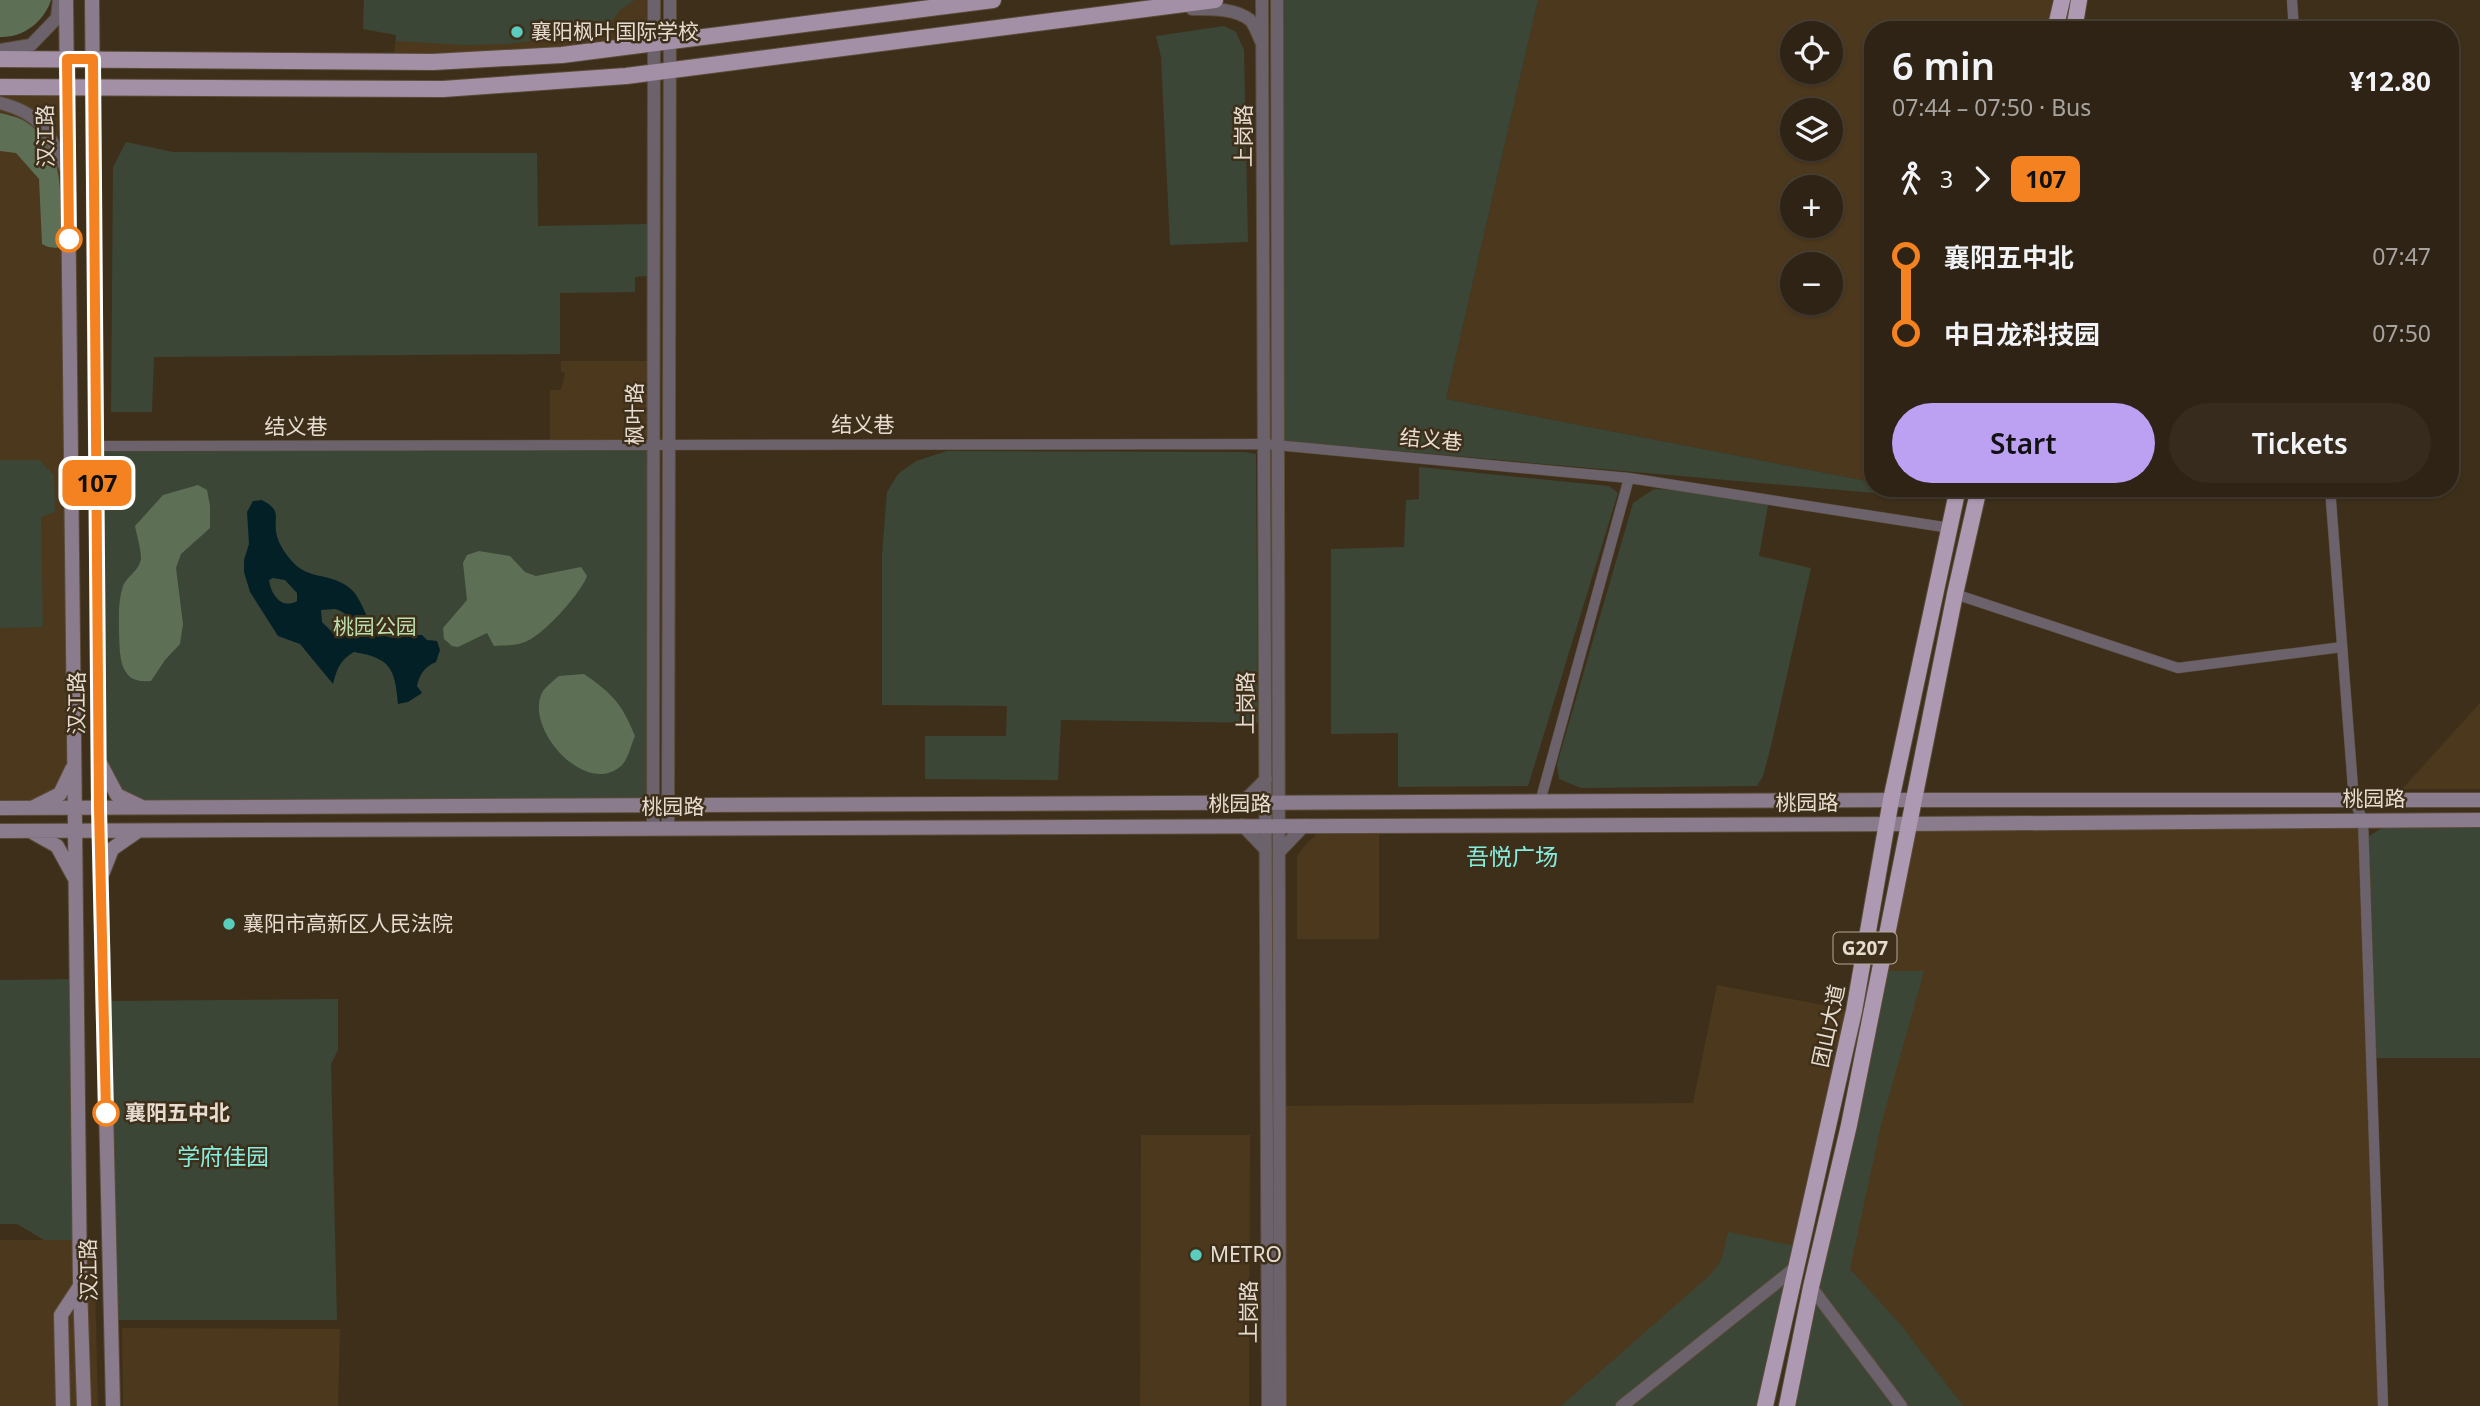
<!DOCTYPE html>
<html lang="en">
<head>
<meta charset="utf-8">
<style>
  body { margin:0; font-family:"Noto Sans","Noto Sans SC",sans-serif; background:#362b1d; color:#f1f3f6; height:100vh; display:flex; flex-direction:column; font-size:26px; white-space:nowrap }
  * { box-sizing:border-box; margin:0 }
  p { font-size:23px; color:#a7a4a0 }
  .icon { flex:none; width:38px; height:38px; fill:none; stroke:currentColor; stroke-width:2; stroke-linecap:round; stroke-linejoin:round }
  .map { position:relative; flex:1; overflow:hidden }
  .sheet { position:absolute; left:1864px; top:21px; width:595px; height:476px; display:flex; flex-direction:column; background:#2e2314; border-radius:28px; box-shadow:0 2px 5px #0004,0 0 0 2px #494034 }
  .sheet>* { flex:none }
  .badge { padding:0 14px; border-radius:10px; font-size:24px; line-height:46px }
  .fabs { position:absolute; left:1780px; top:21px; display:grid; gap:14px }
  .fabs a { display:grid; place-items:center; width:63px; height:63px; border-radius:50%; background:#2e2314; box-shadow:0 2px 5px #0004,0 0 0 2px #494034; font-size:35px }
  .map>.badge { position:absolute; translate:-50% -50%; box-shadow:0 0 0 4px #fff }
  .legs { display:flex; align-items:center; gap:10px; height:77px; padding:0 28px; font-size:23px }
  .legs p { margin-inline-start:auto }
  .head { display:flex; align-items:center; justify-content:space-between; height:119px; padding:0 28px }
  h1 { font-size:38px; font-weight:600; line-height:52px }
  .button { display:flex; gap:14px; margin-top:auto; padding:14px 28px }
  .button a { flex:1; height:80px; border-radius:42px; background:#bca0f2; color:#111; font-size:28px; font-weight:600; line-height:80px; text-align:center }
  .button a+a { background:#362b1d; color:#f1f3f6 }
  ul { padding:0 28px; list-style:none }
  li { display:flex; align-items:center; gap:24px; height:77px; font-size:26px }
  li i { display:grid; place-items:center; width:10px; height:100%; margin:0 9px; background:currentColor }
  li i::after { content:''; width:18px; height:18px; margin:-9px; border:5px solid; border-radius:50%; background:#2e2314 }
  li p { margin-inline-start:auto }
  li:first-child i { background:linear-gradient(#0000 50%,currentColor 0) }
  li:last-child i { background:linear-gradient(currentColor 50%,#0000 0) }
  .map>svg:first-child { display:block }
  .built { fill:#4c381d; fill-rule:evenodd }
  .green { fill:#3b4636 }
  .forest { fill:#5d6f55 }
  .water { fill:#032027; fill-rule:evenodd }
  .lines { fill:none; stroke-linecap:round; stroke-linejoin:round }
  .minor-casing { stroke:#594b37; stroke-width:11 }
  .tertiary-casing { stroke:#594b37; stroke-width:14 }
  .secondary-casing { stroke:#594b37; stroke-width:16 }
  .primary-casing { stroke:#594b37; stroke-width:18 }
  .trunk-casing { stroke:#594b37; stroke-width:18 }
  .minor { stroke:#6b626c; stroke-width:10 }
  .tertiary { stroke:#6b626c; stroke-width:12 }
  .secondary { stroke:#8b7c8d; stroke-width:14 }
  .primary { stroke:#a390a6; stroke-width:16 }
  .trunk { stroke:#ae99b2; stroke-width:16 }
  .line-1-casing { stroke:#fff; stroke-width:16 }
  .line-1 { stroke:#f58220; stroke-width:10 }
  .poi-dot { fill:#59cebe; stroke:#3e2f1a; stroke-width:2.5 }
  .stop-1-dot { fill:#fff; stroke:#f58220; stroke-width:3.5 }
  .labels { text-anchor:middle; stroke-width:5; stroke-linejoin:round; paint-order:stroke }
  .shield { fill:#3e2f1a; stroke:#b4a899; stroke-width:2 }
  .shield-label { font-size:19px; font-weight:bold; fill:#e6dcd0 }
  .poi-label { font-size:21px; fill:#e6dcd0; stroke:#3e2f1a; text-anchor:start }
  .street-label { font-size:21px; fill:#e6dcd0; stroke:#3e2f1a }
  .park-label { font-size:21px; fill:#bcdfae; stroke:#3e2f1a }
  .stop-label { font-size:21px; font-weight:bold; fill:#e6dcd0; stroke:#3e2f1a; text-anchor:start }
  .neighbourhood-label { font-size:23px; fill:#86eedf; stroke:#3e2f1a }
</style>
</head>
<body>
<div class="map">
<svg width="2480" height="1406" viewBox="0 0 2480 1406">
  <rect width="100%" height="100%" fill="#3e2f1a"/>
  <path class="built" d="M364 0H654V42L393 62 396 35 363 29Z
    M1538 0H2062L2057 30H1872V482L1446 399ZM1792 33H1830V72H1792ZM1792 110H1830V149H1792ZM1792 187H1830V226H1792ZM1792 264H1830V303H1792Z
    M67 86 74 765 61 803H0V87Z
    M561 361H654V445H550V390H561L565 373 561 372Z
    M2480 703V789H2402Z
    M2363 820 2383 1406H1901L1811 1287 1908 824Z
    M1317 834H1379V939H1297V856L1307 843Z
    M1717 985 1854 1011 1795 1268 1622 1406H1280L1279 1106 1693 1103Z
    M1141 1135H1250L1249 1406H1140Z
    M0 1240H94L98 1406H0Z
    M122 1328 340 1329 338 1406H123Z"/>
  <path class="green" d="M364 0H635L620 10 604 31 508 44 464 45 396 41V35L363 29Z
    M1271 0H1538L1446 399 1872 482V488H1902L1965 501 1272 440Z
    M1224 26 1236 32 1244 50 1248 242 1170 245 1161 57 1156 36Z
    M126 142 173 152 537 153 538 226 648 224 647 276 635 277V292L560 293V354L154 357 152 412H111L113 167Z
    M654 445 653 806 145 808 117 795 98 761 96 446Z
    M947 451 1245 452 1256 454 1258 723 1061 720 1058 780 925 779V736H1006L1007 706 882 705V554L887 492 898 474 916 461Z
    M0 460H39L54 475 55 512 41 517 43 627 0 628Z
    M1419 467 1609 486 1618 493 1528 786 1398 787V733L1331 734V549L1404 547 1406 500 1419 499Z
    M1654 489 1770 494 1759 556 1811 568 1771 746 1763 776 1757 786 1581 788 1559 779 1557 764 1633 503Z
    M2389 824 2480 825V1058H2371L2364 839Z
    M1881 971H1924L1881 1125 1850 1269 1901 1325 1963 1406H1789Z
    M76 979 79 1240H44L17 1224H0V980Z
    M338 999V1050L331 1064 337 1320H111L103 1001Z
    M1728 1232 1800 1247 1761 1406H1561L1710 1275 1721 1261Z"/>
  <path class="forest" d="M0 0H51C44 22 23 38 0 37Z
    M0 113C8 115 19 117 26 122 67 149 60 198 61 241L57 248 48 247 42 244 39 179 16 153 0 151Z
    M198 485 207 490 210 506V528L181 554 176 568 183 624 180 644 165 660 151 681C118 685 120 655 119 631 119 616 118 601 123 586 127 576 139 571 141 559 141 549 137 536 135 526L163 495Z
    M479 551 510 556 525 572 536 576 581 567 587 576C581 593 541 639 522 643 514 646 503 645 494 646L487 633 458 647 452 646 444 639 443 628 467 600 463 563 467 555Z
    M584 674C613 694 622 704 635 736 631 745 628 760 621 766 585 798 522 726 543 691 547 686 554 680 559 676Z"/>
  <path class="water" d="M262 500C284 512 272 517 277 536 279 544 285 553 290 559 306 580 326 572 347 586 364 597 364 623 381 634 395 642 407 634 422 635L427 640 437 641 440 650 436 662C425 666 419 675 417 686L422 693 408 702 398 704C395 669 391 658 354 652 340 660 337 669 333 684L300 644 278 636 250 592 244 572V560L249 544 247 512 253 501ZM273 578 285 580 297 593V601C281 610 271 594 269 580ZM335 609C347 612 356 622 351 634H334L322 622 321 610Z"/>
  <g class="lines">
    <g class="minor-casing">
      <path id="minor" d="M2292 0 2294 30
        M96 446 1264 444 1629 478
        M2330 488 2354 801 2363 820 2383 1406
        M1955 594 2178 668 2342 647
        M1540 802 1629 478 1950 528"/>
    </g>
    <g class="tertiary-casing">
      <path id="tertiary" d="M1262 0 1268 1406
        M1277 0 1280 1406
        M1192 9C1210 9 1235 8 1250 20 1255 25 1258 35 1261 41
        M0 50 31 45 57 18 59 0
        M0 103C44 114 48 134 67 171
        M1242 803 1266 779
        M1242 825 1266 850
        M653 828 654 0
        M668 828 670 0
        M1279 852 1305 825
        M1811 1287 1901 1406
        M1622 1406 1795 1268"/>
    </g>
    <g class="secondary-casing">
      <path id="secondary" d="M66 0 80 1286 84 1406
        M92 0 99 808 113 1406
        M99 761 117 795 140 806
        M34 807 60 794 72 769
        M0 808 1891 800H2480
        M0 831 1908 824 2480 820
        M32 832 57 846 74 877
        M103 872 112 849 138 831
        M63 1406 61 1315 80 1286"/>
    </g>
    <g class="primary-casing">
      <path id="primary" d="M0 59 433 62 562 55 993 0
        M0 87 443 89 626 76 1215 0"/>
    </g>
    <g class="trunk-casing">
      <path id="trunk" d="M2055 30 2062 0
        M2074 30 2079 0
        M1765 1406 1854 1011 1891 800 1958 488
        M1787 1406 1811 1287 1849 1125 1955 594 1979 488"/>
    </g>
    <use href="#minor" class="minor"/>
    <use href="#tertiary" class="tertiary"/>
    <use href="#secondary" class="secondary"/>
    <use href="#primary" class="primary"/>
    <use href="#trunk" class="trunk"/>
  </g>
  <g class="lines">
    <g class="line-1-casing">
      <path id="line-1" d="M69 239 67 59H93L99 808 106 1113"/>
    </g>
    <use href="#line-1" class="line-1"/>
  </g>
  <g class="poi-dot">
    <circle cx="517" cy="32" r="7"/>
    <circle cx="229" cy="924" r="7"/>
    <circle cx="1196" cy="1255" r="7"/>
  </g>
  <g class="stop-1-dot">
    <circle cx="69" cy="239" r="12"/>
    <circle cx="106" cy="1113" r="12"/>
  </g>
  <g class="labels">
    <rect class="shield" x="1833.5" y="932.5" width="63" height="31" rx="5"/>
    <g class="shield-label">
      <text x="1865" y="955">G207</text>
    </g>
    <g class="poi-label">
      <text x="531" y="39">襄阳枫叶国际学校</text>
      <text x="243" y="931">襄阳市高新区人民法院</text>
      <text x="1210" y="1262">METRO</text>
    </g>
    <g class="street-label">
      <text transform="translate(46 136) rotate(-91)" y="7">汉江路</text>
      <text transform="translate(1244 136) rotate(-90)" y="7">上岗路</text>
      <text transform="translate(635 414) rotate(-90)" y="7">枫叶路</text>
      <text x="863" y="432">结义巷</text>
      <text x="296" y="434">结义巷</text>
      <text transform="translate(1431 440) rotate(5)" y="7">结义巷</text>
      <text transform="translate(77 703) rotate(-90)" y="7">汉江路</text>
      <text transform="translate(1246 703) rotate(-90)" y="7">上岗路</text>
      <text x="2374" y="806">桃园路</text>
      <text x="1807" y="810">桃园路</text>
      <text x="1240" y="811">桃园路</text>
      <text x="673" y="814">桃园路</text>
      <text transform="translate(1829 1026) rotate(-78)" y="7">团山大道</text>
      <text transform="translate(89 1270) rotate(-91)" y="7">汉江路</text>
      <text transform="translate(1249 1312) rotate(-90)" y="7">上岗路</text>
    </g>
    <g class="park-label">
      <text x="375" y="634">桃园公园</text>
    </g>
    <g class="stop-label">
      <text x="125" y="1120">襄阳五中北</text>
    </g>
    <g class="neighbourhood-label">
      <text x="1512" y="865">吾悦广场</text>
      <text x="223" y="1165">学府佳园</text>
    </g>
  </g>
</svg>
<div class="fabs">
<a><svg class="icon" aria-label="locate" viewBox="0 0 24 24"><circle cx="12" cy="12" r="6"/><path d="M12 2v4M12 18v4M2 12h4M18 12h4"/></svg></a>
<a><svg class="icon" aria-label="layers" viewBox="0 0 24 24"><path d="M12 4l9 5-9 5-9-5zM3 14l9 5 9-5"/></svg></a>
<a>+</a>
<a>−</a>
</div>
<b class="badge" style="left:97px;top:483px;background:#f58220;color:#111">107</b>
<section class="sheet">
<div class="head"><div><h1>6 min</h1><p>07:44 – 07:50 · Bus</p></div><b>¥12.80</b></div>
<div class="legs"><svg class="icon" aria-label="walk" viewBox="0 0 24 24"><circle cx="13" cy="4" r="2"/><path d="M13 8l-2 6 4 7M11 14l-3 7M7 12l3-4h3l4 4"/></svg>3<svg class="icon" aria-label="forward" viewBox="0 0 24 24"><path d="M9 5l7 7-7 7"/></svg><b class="badge" style="background:#f58220;color:#111">107</b></div>
<ul>
<li><i style="color:#f58220"></i><b>襄阳五中北</b><p>07:47</p></li>
<li><i style="color:#f58220"></i><b>中日龙科技园</b><p>07:50</p></li>
</ul>
<div class="button"><a>Start</a><a>Tickets</a></div>
</section>
</div>
</body>
</html>
